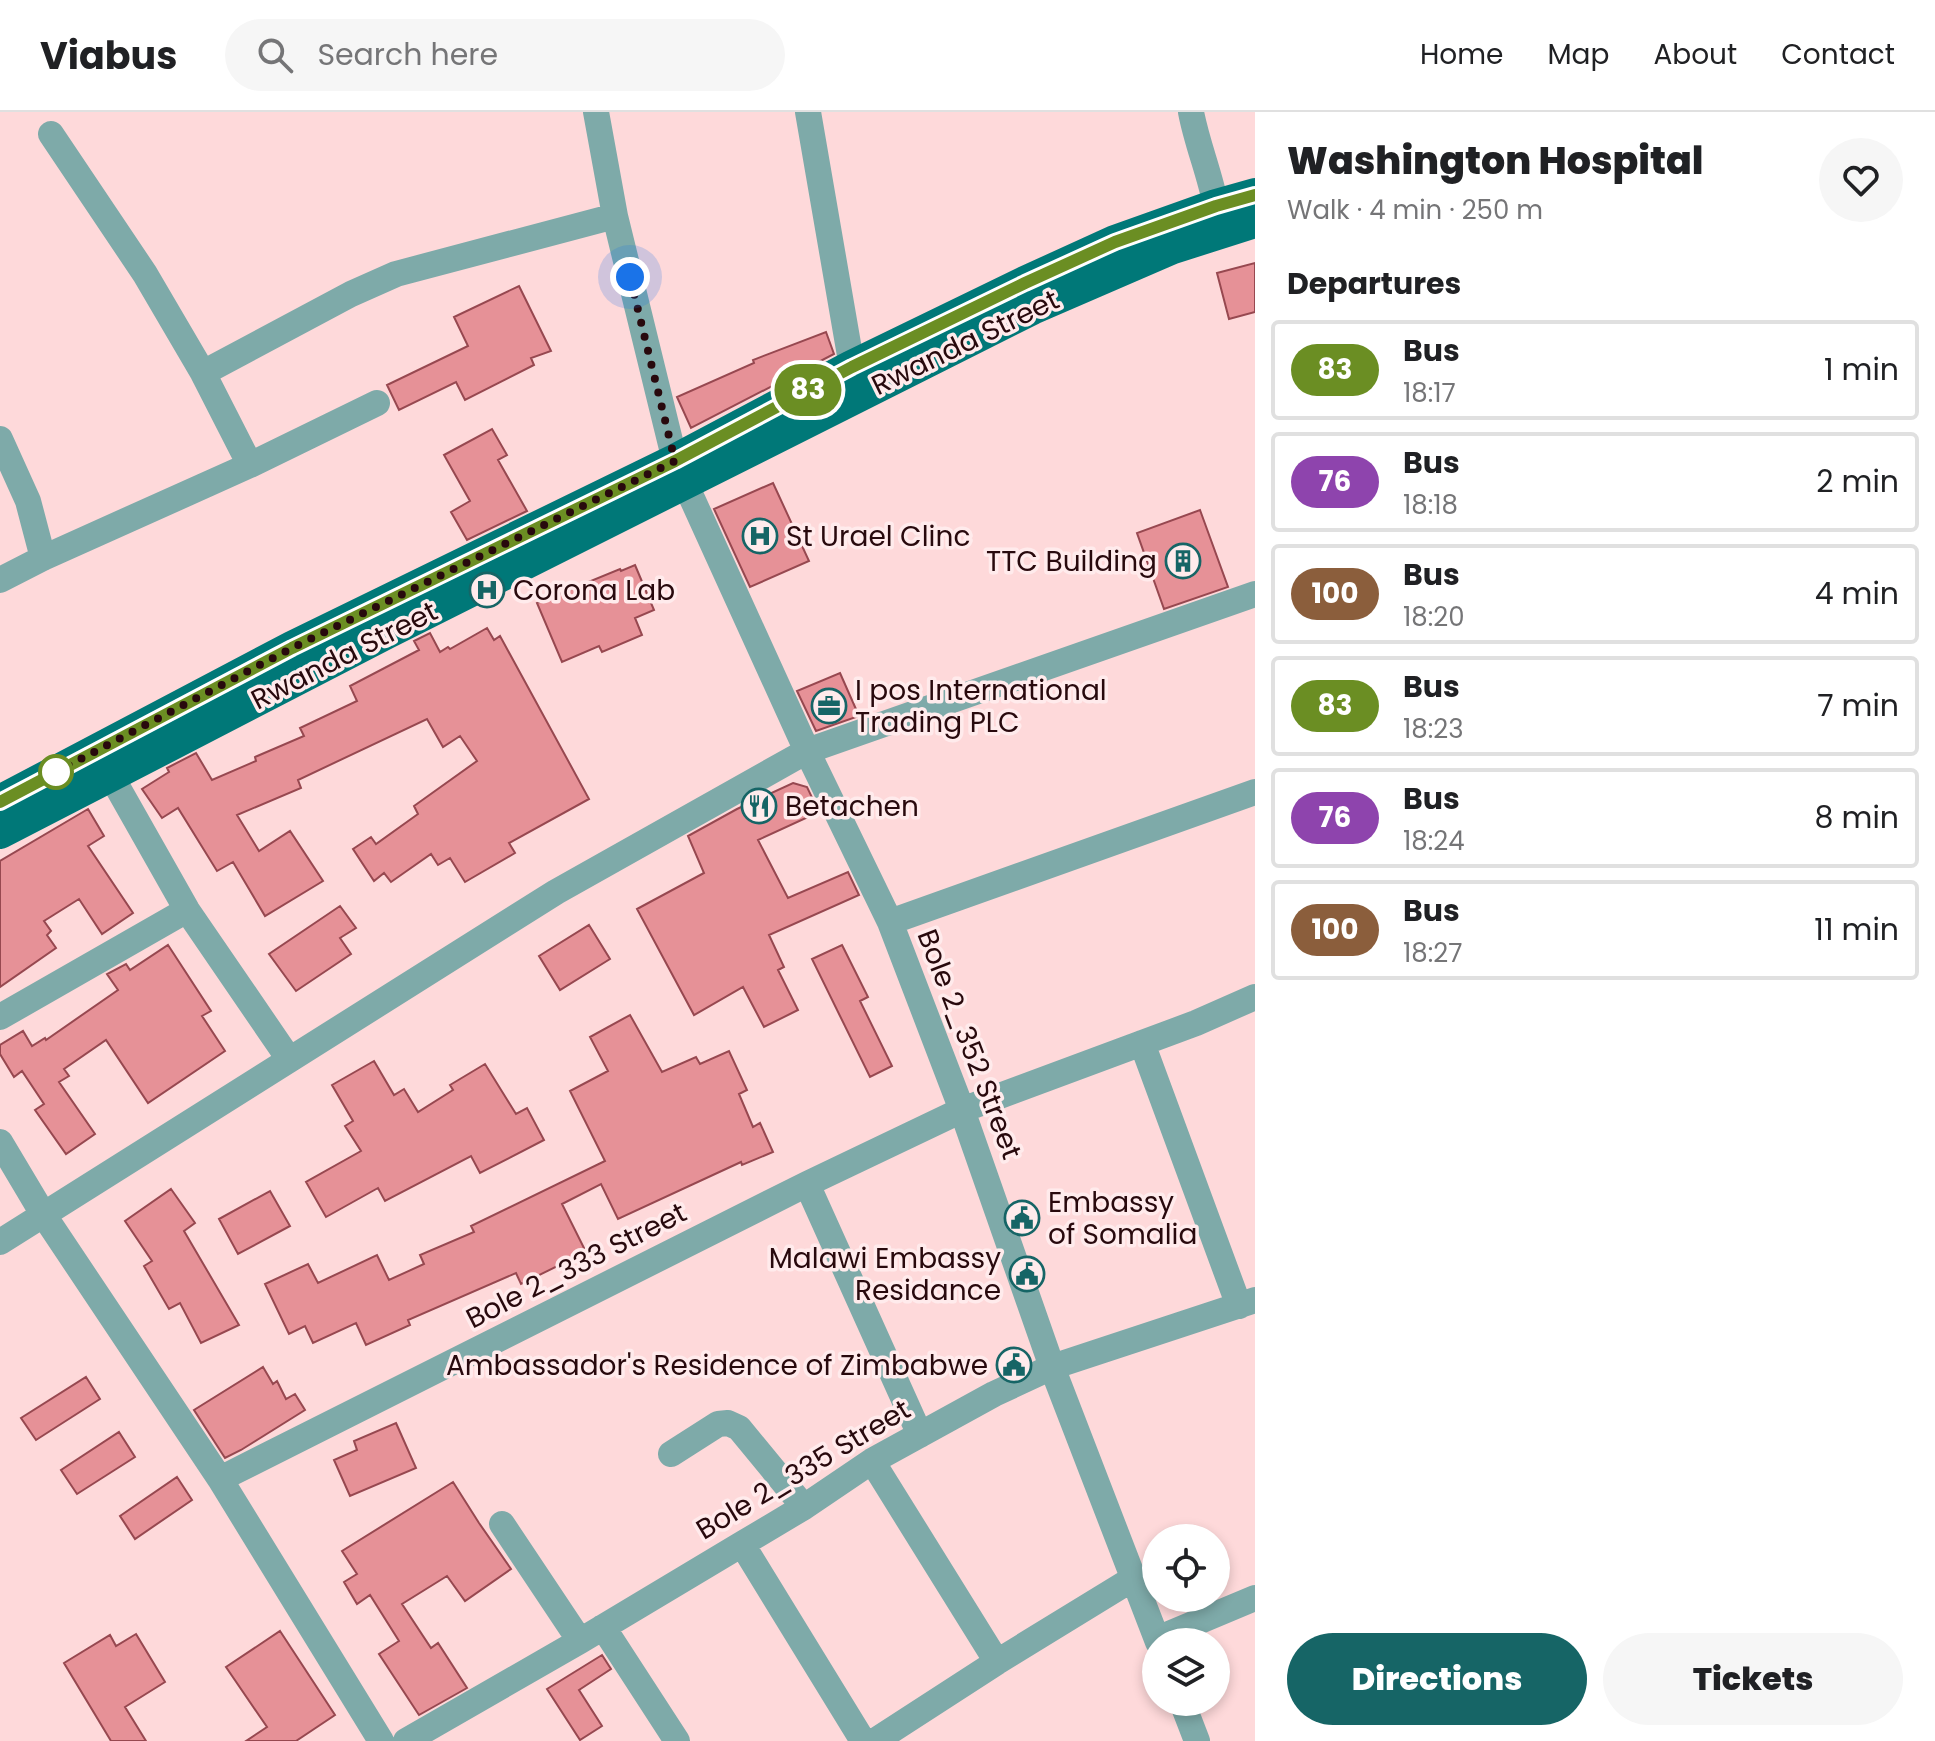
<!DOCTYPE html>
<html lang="en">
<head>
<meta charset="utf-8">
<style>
  body { margin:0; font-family:Poppins,sans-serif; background:#f6f6f6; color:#202124; height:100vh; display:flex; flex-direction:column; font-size:30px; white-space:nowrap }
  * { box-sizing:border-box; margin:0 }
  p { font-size:26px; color:#757577 }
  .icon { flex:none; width:44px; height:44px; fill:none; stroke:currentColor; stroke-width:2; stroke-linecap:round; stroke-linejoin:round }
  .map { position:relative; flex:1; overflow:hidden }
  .drawer { display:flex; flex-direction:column; background:#fff; width:680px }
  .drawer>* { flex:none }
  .badge { padding:0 16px; border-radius:26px; font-size:28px; line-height:52px }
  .buttons { position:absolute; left:1142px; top:1412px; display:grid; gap:16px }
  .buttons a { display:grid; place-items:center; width:88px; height:88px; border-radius:50%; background:#fff; box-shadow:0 4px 12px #0003; font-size:40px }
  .you { position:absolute; width:40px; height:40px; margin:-20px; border:6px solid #fff; border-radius:50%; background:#1a73e8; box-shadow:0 0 0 12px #1a73e833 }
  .map>.badge { position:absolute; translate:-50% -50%; box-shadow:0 0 0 4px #fff }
  h2 { padding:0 32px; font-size:30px; line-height:72px }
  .round { display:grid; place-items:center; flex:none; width:84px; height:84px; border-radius:42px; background:#f6f6f6 }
  .summary { display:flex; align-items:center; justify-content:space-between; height:136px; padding:0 32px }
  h1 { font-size:38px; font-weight:800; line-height:60px }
  .primary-button { display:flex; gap:16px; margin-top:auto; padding:16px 32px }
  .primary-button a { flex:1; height:92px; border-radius:48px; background:#166566; color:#fff; font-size:32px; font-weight:800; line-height:92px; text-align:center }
  .primary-button a+a { background:#f6f6f6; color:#202124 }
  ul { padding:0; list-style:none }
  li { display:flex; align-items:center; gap:24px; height:100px; margin:0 16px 12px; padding:0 16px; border:4px solid #e0e0e0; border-radius:8px }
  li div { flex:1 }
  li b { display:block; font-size:30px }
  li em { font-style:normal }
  li .badge { min-width:88px; font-weight:700; text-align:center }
  header { display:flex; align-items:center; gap:48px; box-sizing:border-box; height:112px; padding:0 40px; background:#fff; border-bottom:2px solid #e0e0e0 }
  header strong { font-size:38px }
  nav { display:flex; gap:44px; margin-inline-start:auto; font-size:28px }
  .search { width:560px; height:72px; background:#f6f6f6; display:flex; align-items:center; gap:20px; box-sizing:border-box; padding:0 28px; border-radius:44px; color:#757577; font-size:30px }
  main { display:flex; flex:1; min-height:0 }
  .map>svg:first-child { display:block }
  .building { fill:#e69197; stroke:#974850; stroke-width:2 }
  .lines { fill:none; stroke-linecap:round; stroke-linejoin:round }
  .minor { stroke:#7eaaa9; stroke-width:26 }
  .major { stroke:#007878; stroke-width:34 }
  .line-casing { stroke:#fff; stroke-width:18 }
  .line { stroke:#6b8e23; stroke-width:12 }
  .walk { stroke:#28090d; stroke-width:8; stroke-dasharray:0 14.4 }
  .stop-dot { fill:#fff; stroke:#6b8e23; stroke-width:4 }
  .labels { text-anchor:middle; stroke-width:7; stroke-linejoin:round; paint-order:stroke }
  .street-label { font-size:28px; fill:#28090d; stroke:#ffebec }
  .poi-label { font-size:28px; fill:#28090d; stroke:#ffebec; text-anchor:start }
</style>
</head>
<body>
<header>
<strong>Viabus</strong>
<div class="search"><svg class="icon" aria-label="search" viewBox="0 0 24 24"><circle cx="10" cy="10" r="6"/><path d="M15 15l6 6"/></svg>Search here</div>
<nav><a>Home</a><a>Map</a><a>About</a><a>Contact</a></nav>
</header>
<main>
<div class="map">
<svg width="1255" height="1629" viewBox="0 0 1255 1629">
  <rect width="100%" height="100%" fill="#fed9da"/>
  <path class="building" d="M1255 151V200L1229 207 1217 161Z
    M519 174 551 239 531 246 534 253 465 288 456 270 399 298 387 273 468 234 454 205Z
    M826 220 834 242 691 316 677 285 754 251 753 248Z
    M492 317 507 343 498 348 527 399 467 428 451 400 470 389 444 343Z
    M773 371 809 449 750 475 714 397Z
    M1200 398 1228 475 1164 497 1137 421Z
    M635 453 654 498 635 506 642 523 602 540 599 534 562 550 537 491 620 457 621 459Z
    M487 516 494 528 500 524 589 687 509 731 515 741 465 770 450 746 438 753 431 742 391 770 384 761 374 769 353 737 371 725 376 732 418 702 414 694 477 649 460 624 443 635 427 607 298 668 301 676 237 703 259 739 290 719 323 769 265 804 233 750 217 759 178 696 162 706 142 677 169 660 167 656 196 641 212 668 256 649 255 645 304 624 300 616 357 589 350 574 419 538 414 529 430 521 440 540 448 535 450 537Z
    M840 561 859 604 816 619 797 579Z
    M793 671 807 675 819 700 758 728 788 786 848 760 859 783 769 823 784 855 778 858 798 898 764 915 743 875 694 903 637 797 704 761 688 724 737 697Z
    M88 697 104 724 88 734 133 801 102 822 79 787 44 809 51 819 47 823 56 836 0 875V749Z
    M340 794 356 816 340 826 351 842 296 879 269 842Z
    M589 813 610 847 560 878 539 844Z
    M168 833 211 899 202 904 225 939 148 991 106 928 64 957 69 964 59 970 95 1022 66 1042 35 998 44 992 22 959 14 965 0 942V933L23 919 32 934 45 926 46 928 118 878 107 862 126 852 130 858Z
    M842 833 868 885 860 889 892 954 870 965 812 847Z
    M630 903 662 960 696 945 700 952 729 939 747 978 739 982 753 1015 760 1011 773 1040 742 1053 741 1050 618 1107 601 1072 562 1092 586 1140 521 1172 516 1161 408 1208 410 1213 366 1233 356 1211 313 1231 305 1214 289 1222 265 1172 308 1152 318 1171 377 1143 389 1168 424 1152 420 1143 474 1120 471 1114 605 1049 570 979 608 959 590 925Z
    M374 949 394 983 404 977 418 1000 453 978 450 973 485 952 516 1002 527 996 544 1028 480 1061 471 1044 385 1089 378 1076 326 1105 306 1070 361 1039 345 1014 353 1009 332 973Z
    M171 1077 195 1111 184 1119 239 1213 201 1231 180 1191 169 1197 144 1154 152 1149 125 1109Z
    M270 1079 290 1114 238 1142 219 1107Z
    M263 1255 273 1272 277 1269 286 1287 295 1282 305 1298 241 1338 225 1346 194 1298Z
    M86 1265 100 1287 36 1328 21 1306Z
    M396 1311 416 1356 350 1384 334 1348 357 1338 354 1329Z
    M119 1320 135 1345 77 1382 61 1358Z
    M177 1365 192 1388 135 1427 120 1404Z
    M453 1370 479 1411 511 1457 465 1489 447 1464 402 1492 431 1536 438 1531 467 1576 419 1603 379 1542 399 1529 370 1483 357 1492 344 1470 357 1462 342 1439Z
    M280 1519 335 1603 296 1629H246L267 1615 226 1555Z
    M136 1522 165 1570 125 1595 146 1629H111L64 1551 110 1523 116 1534Z
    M602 1543 611 1557 579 1578 602 1614 580 1628 547 1577Z"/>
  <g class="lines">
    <path class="minor" d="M596 0 615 104 675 349 807 639 890 810 962 998 1052 1255 1158 1530
      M808 0 852 255
      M1191 0C1197 32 1210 62 1216 94
      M203 261 351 182 396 162 615 104
      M0 327 28 389 43 446
      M250 353 377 291
      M0 468 43 446 250 353 203 261 145 162 51 22
      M110 662 187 798 289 947
      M890 810 1255 680
      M0 905 187 798
      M1142 931 1239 1194
      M0 1030 43 1102 220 1367 381 1629
      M807 1072 920 1323
      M0 1130 556 780 807 639 1255 482
      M671 1342 718 1312 728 1311 739 1316 804 1395
      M872 1349 997 1550
      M220 1367 807 1072 962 998 1196 911 1255 885
      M502 1412 580 1529
      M742 1432 863 1629
      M603 1515 677 1629
      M1157 1527 1255 1486
      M1182 1590 1197 1629
      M406 1629 580 1529 742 1432 804 1395 872 1349 994 1282 1052 1255 1255 1188
      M875 1629 997 1550 1134 1466"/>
    <path class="major" d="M0 690 292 536 675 349 852 255 1025 171 1115 130 1216 94 1255 83
      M0 720 387 520 1032 196 1173 135 1255 109"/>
  </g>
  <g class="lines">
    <g class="line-casing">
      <path id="line" d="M0 690 292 536 675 349 852 255 1025 171 1115 130 1216 94 1255 83"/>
    </g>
    <use href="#line" class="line"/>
    <path class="walk" d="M56 660 292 536 675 349 630 165"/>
  </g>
  <defs>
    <g id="hospital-ring" transform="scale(1.8)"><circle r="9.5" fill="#ffebec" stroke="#166566" stroke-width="1.5"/><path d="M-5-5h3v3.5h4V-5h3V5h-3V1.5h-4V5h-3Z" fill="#166566"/></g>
    <g id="building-ring" transform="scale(1.8)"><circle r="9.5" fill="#ffebec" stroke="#166566" stroke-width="1.5"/><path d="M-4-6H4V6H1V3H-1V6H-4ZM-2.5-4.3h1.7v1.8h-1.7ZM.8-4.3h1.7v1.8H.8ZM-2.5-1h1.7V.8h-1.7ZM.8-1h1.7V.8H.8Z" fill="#166566"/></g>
    <g id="office-ring" transform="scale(1.8)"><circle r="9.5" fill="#ffebec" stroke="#166566" stroke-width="1.5"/><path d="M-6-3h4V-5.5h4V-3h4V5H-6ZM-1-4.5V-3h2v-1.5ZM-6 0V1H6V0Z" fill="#166566"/></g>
    <g id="restaurant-ring" transform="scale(1.8)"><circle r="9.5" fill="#ffebec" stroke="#166566" stroke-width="1.5"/><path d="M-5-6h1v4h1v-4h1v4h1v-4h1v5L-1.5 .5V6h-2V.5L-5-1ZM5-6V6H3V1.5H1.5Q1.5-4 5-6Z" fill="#166566"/></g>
    <g id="civic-ring" transform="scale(1.8)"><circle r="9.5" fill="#ffebec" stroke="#166566" stroke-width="1.5"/><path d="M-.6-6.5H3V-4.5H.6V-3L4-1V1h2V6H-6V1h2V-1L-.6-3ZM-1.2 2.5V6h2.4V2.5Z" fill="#166566"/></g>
  </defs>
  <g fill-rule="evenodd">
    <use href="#hospital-ring" x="760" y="424"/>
    <use href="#building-ring" x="1183" y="449"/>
    <use href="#hospital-ring" x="487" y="478"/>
    <use href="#office-ring" x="829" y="594"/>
    <use href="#restaurant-ring" x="759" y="694"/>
    <use href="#civic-ring" x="1022" y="1106"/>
    <use href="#civic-ring" x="1027" y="1162"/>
    <use href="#civic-ring" x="1014" y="1253"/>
  </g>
  <circle class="stop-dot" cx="56" cy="660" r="16"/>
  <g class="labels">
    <g class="street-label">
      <text transform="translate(965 230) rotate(-26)" y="10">Rwanda Street</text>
      <text transform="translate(344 543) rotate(-27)" y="10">Rwanda Street</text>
      <text transform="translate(970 932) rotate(69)" y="10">Bole 2_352 Street</text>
      <text transform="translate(576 1153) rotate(-27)" y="10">Bole 2_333 Street</text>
      <text transform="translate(803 1357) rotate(-31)" y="10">Bole 2_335 Street</text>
    </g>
    <g class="poi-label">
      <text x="786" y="434">St Urael Clinc</text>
      <text x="1157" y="459" text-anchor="end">TTC Building</text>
      <text x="513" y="488">Corona Lab</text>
      <text x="855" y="588">I pos International<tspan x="855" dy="32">Trading PLC</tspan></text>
      <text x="785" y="704">Betachen</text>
      <text x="1048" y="1100">Embassy<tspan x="1048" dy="32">of Somalia</tspan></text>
      <text x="1001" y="1156" text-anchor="end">Malawi Embassy<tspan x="1001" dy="32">Residance</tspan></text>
      <text x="988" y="1263" text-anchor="end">Ambassador's Residence of Zimbabwe</text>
    </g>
  </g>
</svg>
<div class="buttons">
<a><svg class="icon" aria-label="locate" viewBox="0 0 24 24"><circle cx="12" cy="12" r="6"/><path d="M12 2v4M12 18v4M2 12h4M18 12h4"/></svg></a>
<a><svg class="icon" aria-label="layers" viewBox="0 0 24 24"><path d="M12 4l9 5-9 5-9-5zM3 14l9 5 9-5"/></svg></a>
</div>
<div class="you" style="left:630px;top:165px"></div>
<b class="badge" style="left:808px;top:278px;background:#6b8e23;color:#fff">83</b>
</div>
<section class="drawer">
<div class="summary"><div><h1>Washington Hospital</h1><p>Walk · 4 min · 250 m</p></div><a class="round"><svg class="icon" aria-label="heart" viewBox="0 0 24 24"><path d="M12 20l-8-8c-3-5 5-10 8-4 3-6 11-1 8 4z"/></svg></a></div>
<h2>Departures</h2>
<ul>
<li><span class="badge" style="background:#6b8e23;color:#fff">83</span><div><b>Bus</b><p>18:17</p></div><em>1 min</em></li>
<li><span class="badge" style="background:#8e44ad;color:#fff">76</span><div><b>Bus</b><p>18:18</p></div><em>2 min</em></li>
<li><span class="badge" style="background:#8b5e3c;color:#fff">100</span><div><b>Bus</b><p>18:20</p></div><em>4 min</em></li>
<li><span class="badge" style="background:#6b8e23;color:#fff">83</span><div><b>Bus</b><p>18:23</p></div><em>7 min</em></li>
<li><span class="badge" style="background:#8e44ad;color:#fff">76</span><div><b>Bus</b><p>18:24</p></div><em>8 min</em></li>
<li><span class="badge" style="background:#8b5e3c;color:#fff">100</span><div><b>Bus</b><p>18:27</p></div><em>11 min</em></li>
</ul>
<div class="primary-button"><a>Directions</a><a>Tickets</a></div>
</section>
</main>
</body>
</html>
